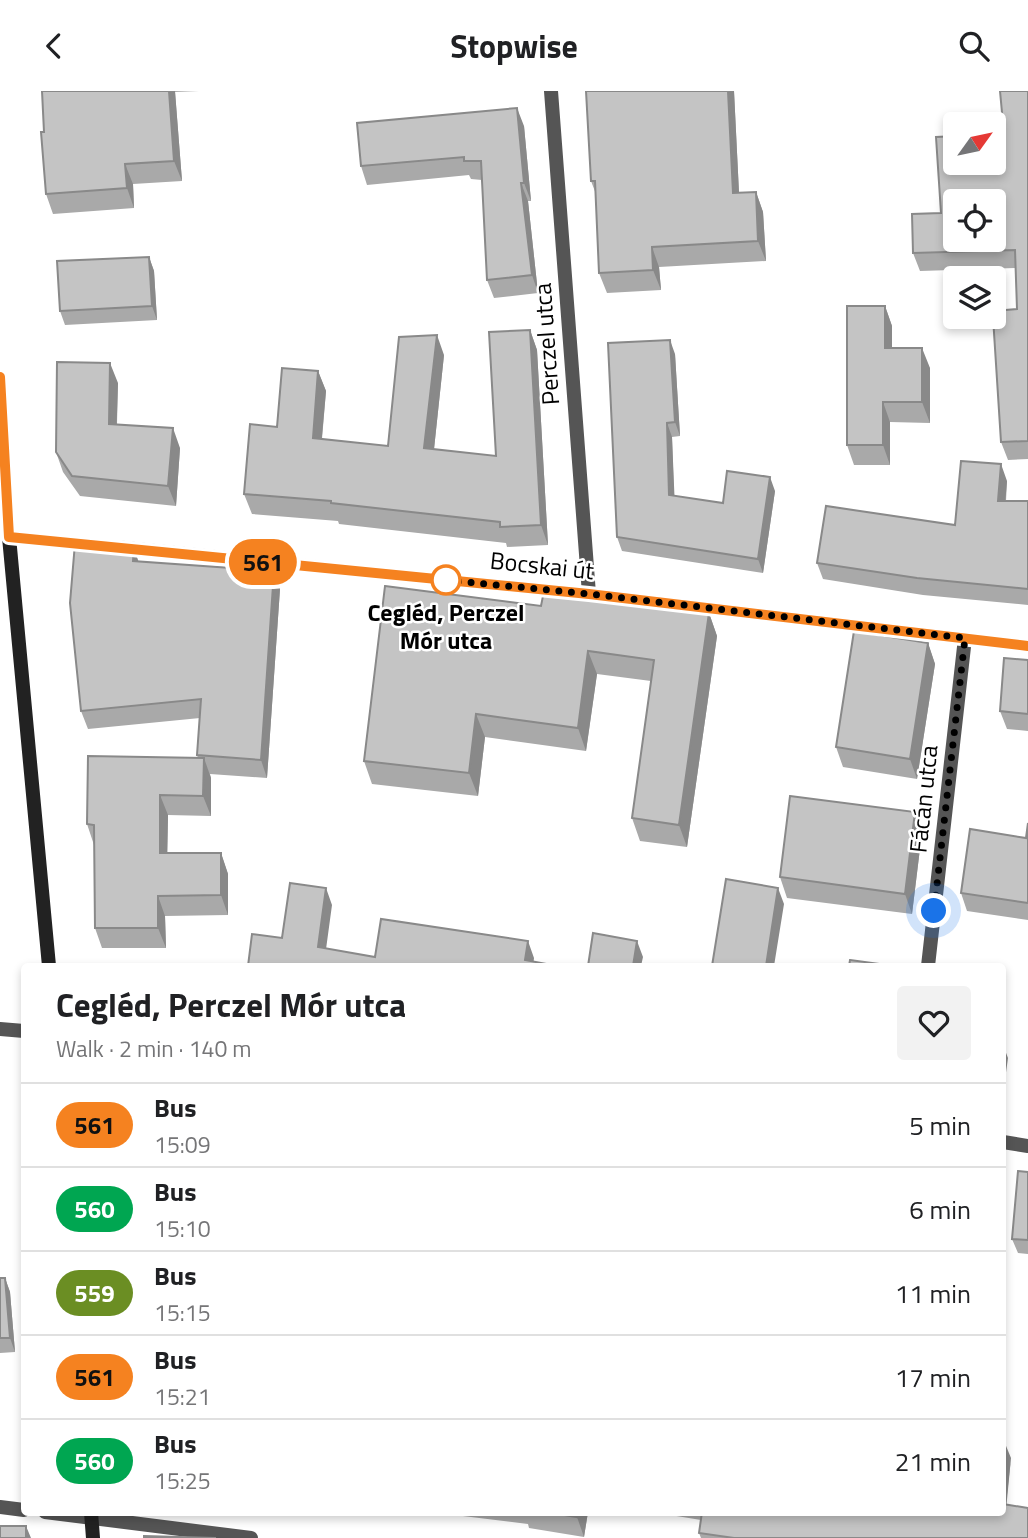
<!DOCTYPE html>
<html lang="en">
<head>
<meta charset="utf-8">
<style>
  body { margin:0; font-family:"Titillium Web",sans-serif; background:#f2f2f2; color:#202124; height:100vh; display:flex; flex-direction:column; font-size:26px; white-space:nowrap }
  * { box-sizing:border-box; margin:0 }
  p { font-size:23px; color:#757577 }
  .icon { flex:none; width:38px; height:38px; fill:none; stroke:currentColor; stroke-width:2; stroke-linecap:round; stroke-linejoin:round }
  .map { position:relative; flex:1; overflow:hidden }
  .sheet { position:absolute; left:21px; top:872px; width:985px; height:553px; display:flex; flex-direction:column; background:#fff; border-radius:7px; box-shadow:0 4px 10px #0003 }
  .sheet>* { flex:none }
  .badge { padding:0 14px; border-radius:23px; font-size:24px; line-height:46px }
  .needle { width:46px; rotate:57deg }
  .buttons { position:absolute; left:943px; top:21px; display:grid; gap:14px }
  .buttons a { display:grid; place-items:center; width:63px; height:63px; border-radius:7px; background:#fff; box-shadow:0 4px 10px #0003; font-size:35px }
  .you { position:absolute; width:35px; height:35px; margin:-18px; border:5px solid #fff; border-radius:50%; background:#1a73e8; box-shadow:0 0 0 10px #1a73e833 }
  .map>.badge { position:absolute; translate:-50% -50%; box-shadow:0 0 0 4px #fff }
  .round { display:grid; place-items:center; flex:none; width:74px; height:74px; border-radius:7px; background:#f2f2f2 }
  .summary { display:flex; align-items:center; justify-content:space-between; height:119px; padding:0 35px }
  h1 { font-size:33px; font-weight:700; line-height:52px }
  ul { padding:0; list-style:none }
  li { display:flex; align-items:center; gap:21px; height:84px; padding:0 35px; border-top:2px solid #e0e0e0 }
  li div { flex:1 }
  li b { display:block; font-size:26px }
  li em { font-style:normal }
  li .badge { min-width:77px; font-weight:700; text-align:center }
  header { display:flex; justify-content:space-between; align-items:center; height:91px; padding:0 35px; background:#fff; font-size:32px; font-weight:700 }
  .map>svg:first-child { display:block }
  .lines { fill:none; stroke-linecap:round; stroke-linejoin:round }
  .street { stroke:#555; stroke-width:14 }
  .secondary { stroke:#222; stroke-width:14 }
  .wall { fill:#a9a9a9 }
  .shaded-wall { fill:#898989 }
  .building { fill:#c4c4c4; stroke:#898989; stroke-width:2; fill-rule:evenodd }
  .line-casing { stroke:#fff; stroke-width:16 }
  .line { stroke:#f58220; stroke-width:10 }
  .walk { stroke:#000; stroke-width:7; stroke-dasharray:0 12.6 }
  .stop-dot { fill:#fff; stroke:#f58220; stroke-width:3.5 }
  .labels { text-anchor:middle; stroke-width:5; stroke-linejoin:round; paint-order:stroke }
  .street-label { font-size:24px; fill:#000; stroke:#fff }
  .stop-label { font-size:24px; font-weight:bold; fill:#000; stroke:#fff }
</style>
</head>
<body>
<header><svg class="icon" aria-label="back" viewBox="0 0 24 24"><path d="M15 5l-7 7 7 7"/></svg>Stopwise<svg class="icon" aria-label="search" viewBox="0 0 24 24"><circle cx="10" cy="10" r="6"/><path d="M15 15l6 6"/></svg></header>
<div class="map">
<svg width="1028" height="1447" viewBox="0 0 1028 1447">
  <rect width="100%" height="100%" fill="#fff"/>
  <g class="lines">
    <path class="street" d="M551 0 589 503
      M9 446 91 454
      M115 456 589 503 1028 555
      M928 875 965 547
      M0 938 24 940
      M1003 1051 1028 1055
      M0 1416 24 1419
      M45 1421 251 1447"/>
    <path class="secondary" d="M0 286 9 446 49 875
      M91 1421 93 1447"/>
  </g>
  <path class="wall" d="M42 0H199L175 1 182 90 133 93 134 117 53 123 46 103Z
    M586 0H734L739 102 756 101 763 121 766 170 659 176 661 199 607 202 599 182 596 103 591 90Z
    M1028 0V368L1008 369 1001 351 1017 218 1015 177 920 180 913 162 941 122 1004 43Z
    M524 35 531 110H528L538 202 494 207 487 189 482 89 471 88 469 84 367 94 361 75Z
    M149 166 154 180 157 229 65 234 60 220Z
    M885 215 892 235V257L930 277V332L890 331V374H854L847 354Z
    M530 239 537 259 548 454 507 456 506 452 339 433 338 430 252 423 244 403 277 336 318 280 326 300 322 348 388 355 444 264 434 358 496 365Z
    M675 263 680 345 672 346 674 405 723 412 775 400 763 482 622 460 617 446Z
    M118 292 117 333 180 357 176 415 80 405 63 381 56 361Z
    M1007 390 1006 410H1028V514L923 504 823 488 817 472 955 434Z
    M139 470 280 498 267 687 210 683 211 687V725L168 724 167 762H221L228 783V824L165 825 166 857H102L95 837 94 754 87 733 198 667 197 664 200 627 88 638 81 620Z
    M541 515 709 522 717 545 687 756 640 750 632 727 651 590 597 583 586 660 485 646 478 705 372 693 364 670Z
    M928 552 935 573 917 688 843 676 836 656Z
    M1028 569V640L1007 638 1000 620Z
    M915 721 922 741 912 823 787 807 780 786Z
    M1028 732V829L967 820 961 802 1026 747Z
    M1028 1081V1163L1018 1162 1012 1148Z
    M0 1187H5L10 1201 15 1261 0 1262Z
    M1011 1367 1006 1413 1028 1447H701L699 1442 701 1429 652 1421H1003Z
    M430 1421H588L584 1446 529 1437 528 1433Z"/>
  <path class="shaded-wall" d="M169 0H175L182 90 174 70Z
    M728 0H734L740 122 733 102Z
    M517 17 524 35 531 110 524 92Z
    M125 73 133 93 134 117 127 97Z
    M521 92 528 110 538 202 532 184Z
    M756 101 763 121 766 170 758 150Z
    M652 156 659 176 661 199 653 179Z
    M149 166 154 180 157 229 152 215Z
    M885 215 892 235V277L885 257Z
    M530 239 537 259 548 454 541 434Z
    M437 244 444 264 432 377 424 357Z
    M670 249 675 263 680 345 675 331Z
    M922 257 930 277V332L922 311Z
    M110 272 118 292 116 353 109 333Z
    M318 280 326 300 320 367 313 347Z
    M883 311 890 331V374L883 354Z
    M667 332 672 346 675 418 669 404Z
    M173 337 180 357 176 415 168 395Z
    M1001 373 1007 390 1004 426 998 410Z
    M770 386 775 400 763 482 758 468Z
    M134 457 140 475 133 470Z
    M274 480 280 498 267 687 261 669Z
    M709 522 717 545 687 756 679 734Z
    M928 552 935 573 917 688 910 668Z
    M588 560 597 583 586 660 578 637Z
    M476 623 485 646 478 705 469 682Z
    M204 667 211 687V725L203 705Z
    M160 704 168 724 167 783 160 762Z
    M915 721 922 741 912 823 905 803Z
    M221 762 228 783V824L221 804Z
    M326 797 332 814 324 873 318 856Z
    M778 797 784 813 774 875H766Z
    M158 805 165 825 166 857 158 837Z
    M528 850 534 867 533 875 525 869Z
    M637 850 643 866 641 875H633Z
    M1003 954 1008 967 1003 1003Z
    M5 1187 10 1201 15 1261 10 1247Z
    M1004 1350 1011 1367 1005 1429 1003 1421V1368Z
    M578 1421H588L584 1446 577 1426Z
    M26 1435 31 1447H26Z"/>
  <path class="building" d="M42 0H169L174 70 125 73 127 97 46 103 41 41H44Z
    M586 0H728L733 102 756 101 758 150 652 156 653 179 599 182 595 90H591Z
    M1000 0H1028V350L1001 351 993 226 994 220 1017 218 1015 159 913 162 912 123 941 122 936 46 956 45V72H994V43H1004ZM956 110H994V149H956Z
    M517 17 524 92H521L532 184 487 189 481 70H464V66L361 75 357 32Z
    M149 166 152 215 60 220 57 170Z
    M847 215H885V257H922V311H883V354H847Z
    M530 239 541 434 500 436V431L331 412V410L244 403 250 333 277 336 282 277 318 280 313 347 388 355 399 246 437 244 424 357 496 365 489 241Z
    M670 249 675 331 667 332 669 404 723 412 727 380 770 386 758 468 617 446 608 252Z
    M57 271 110 272 109 333 173 337 168 395 72 385 56 361Z
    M961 370 1001 373 998 410H1028V498L917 487 817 472 826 415 955 434Z
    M75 452 134 457 133 470 274 480 261 669 197 664 201 608 81 620 70 512Z
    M385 495 541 515 544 500 709 522 679 734 632 727 654 569 588 560 578 637 476 623 469 682 364 670Z
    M854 540 928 552 910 668 836 656Z
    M1004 567 1028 569V623L1000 620Z
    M88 665 204 667 203 705 160 704V762H221V804L158 805V837H95L94 734 87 733Z
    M790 705 915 721 905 803 780 786Z
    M1028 732V812L961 802 970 738 1026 747Z
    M726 788 778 797 766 875H712Z
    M290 792 326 797 318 856 375 866 381 828 528 850 525 869 557 875H248L252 843 282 847Z
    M593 842 637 850 633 875H588Z
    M850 869 894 875H849Z
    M1018 1080 1028 1081V1149L1012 1148Z
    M0 1187H5L10 1247H0Z
    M1003 1349 1004 1350 1003 1368Z
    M1003 1413 1028 1417V1447H734L699 1442 702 1421H1003Z
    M546 1421H578L577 1426Z
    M0 1435H26V1447H0Z
    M144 1445 216 1447H144Z"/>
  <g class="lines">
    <g class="line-casing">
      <path id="line" d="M0 286 9 446 589 503 1028 555"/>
    </g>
    <use href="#line" class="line"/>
    <path class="walk" d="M446 489 589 503 965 547 934 820"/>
  </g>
  <circle class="stop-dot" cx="446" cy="489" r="14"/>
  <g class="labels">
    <g class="street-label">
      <text transform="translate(547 253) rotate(-94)" y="8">Perczel utca</text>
      <text transform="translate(542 475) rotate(6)" y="8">Bocskai út</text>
      <text transform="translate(924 708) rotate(-84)" y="8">Fácán utca</text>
    </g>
    <g class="stop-label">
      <text x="446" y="530">Cegléd, Perczel<tspan x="446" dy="28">Mór utca</tspan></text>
    </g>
  </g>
</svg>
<div class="buttons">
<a><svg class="needle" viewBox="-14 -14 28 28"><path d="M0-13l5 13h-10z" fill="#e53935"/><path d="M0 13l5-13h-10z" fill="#757577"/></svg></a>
<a><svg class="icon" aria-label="locate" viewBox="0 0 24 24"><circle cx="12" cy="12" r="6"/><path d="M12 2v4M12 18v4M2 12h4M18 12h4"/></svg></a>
<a><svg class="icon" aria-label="layers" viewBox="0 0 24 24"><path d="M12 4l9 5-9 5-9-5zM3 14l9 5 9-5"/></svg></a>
</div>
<div class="you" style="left:934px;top:820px"></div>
<b class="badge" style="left:263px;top:471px;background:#f58220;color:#111">561</b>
<section class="sheet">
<div class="summary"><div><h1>Cegléd, Perczel Mór utca</h1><p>Walk · 2 min · 140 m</p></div><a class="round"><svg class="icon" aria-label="heart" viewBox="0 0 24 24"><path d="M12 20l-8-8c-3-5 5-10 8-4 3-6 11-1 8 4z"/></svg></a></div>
<ul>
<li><span class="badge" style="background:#f58220;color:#111">561</span><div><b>Bus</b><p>15:09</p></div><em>5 min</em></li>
<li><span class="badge" style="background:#00a651;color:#fff">560</span><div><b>Bus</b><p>15:10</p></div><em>6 min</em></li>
<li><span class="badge" style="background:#6b8e23;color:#fff">559</span><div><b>Bus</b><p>15:15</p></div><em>11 min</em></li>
<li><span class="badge" style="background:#f58220;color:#111">561</span><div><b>Bus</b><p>15:21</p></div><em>17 min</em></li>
<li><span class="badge" style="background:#00a651;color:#fff">560</span><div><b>Bus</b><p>15:25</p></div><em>21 min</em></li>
</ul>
</section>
</div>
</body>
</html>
